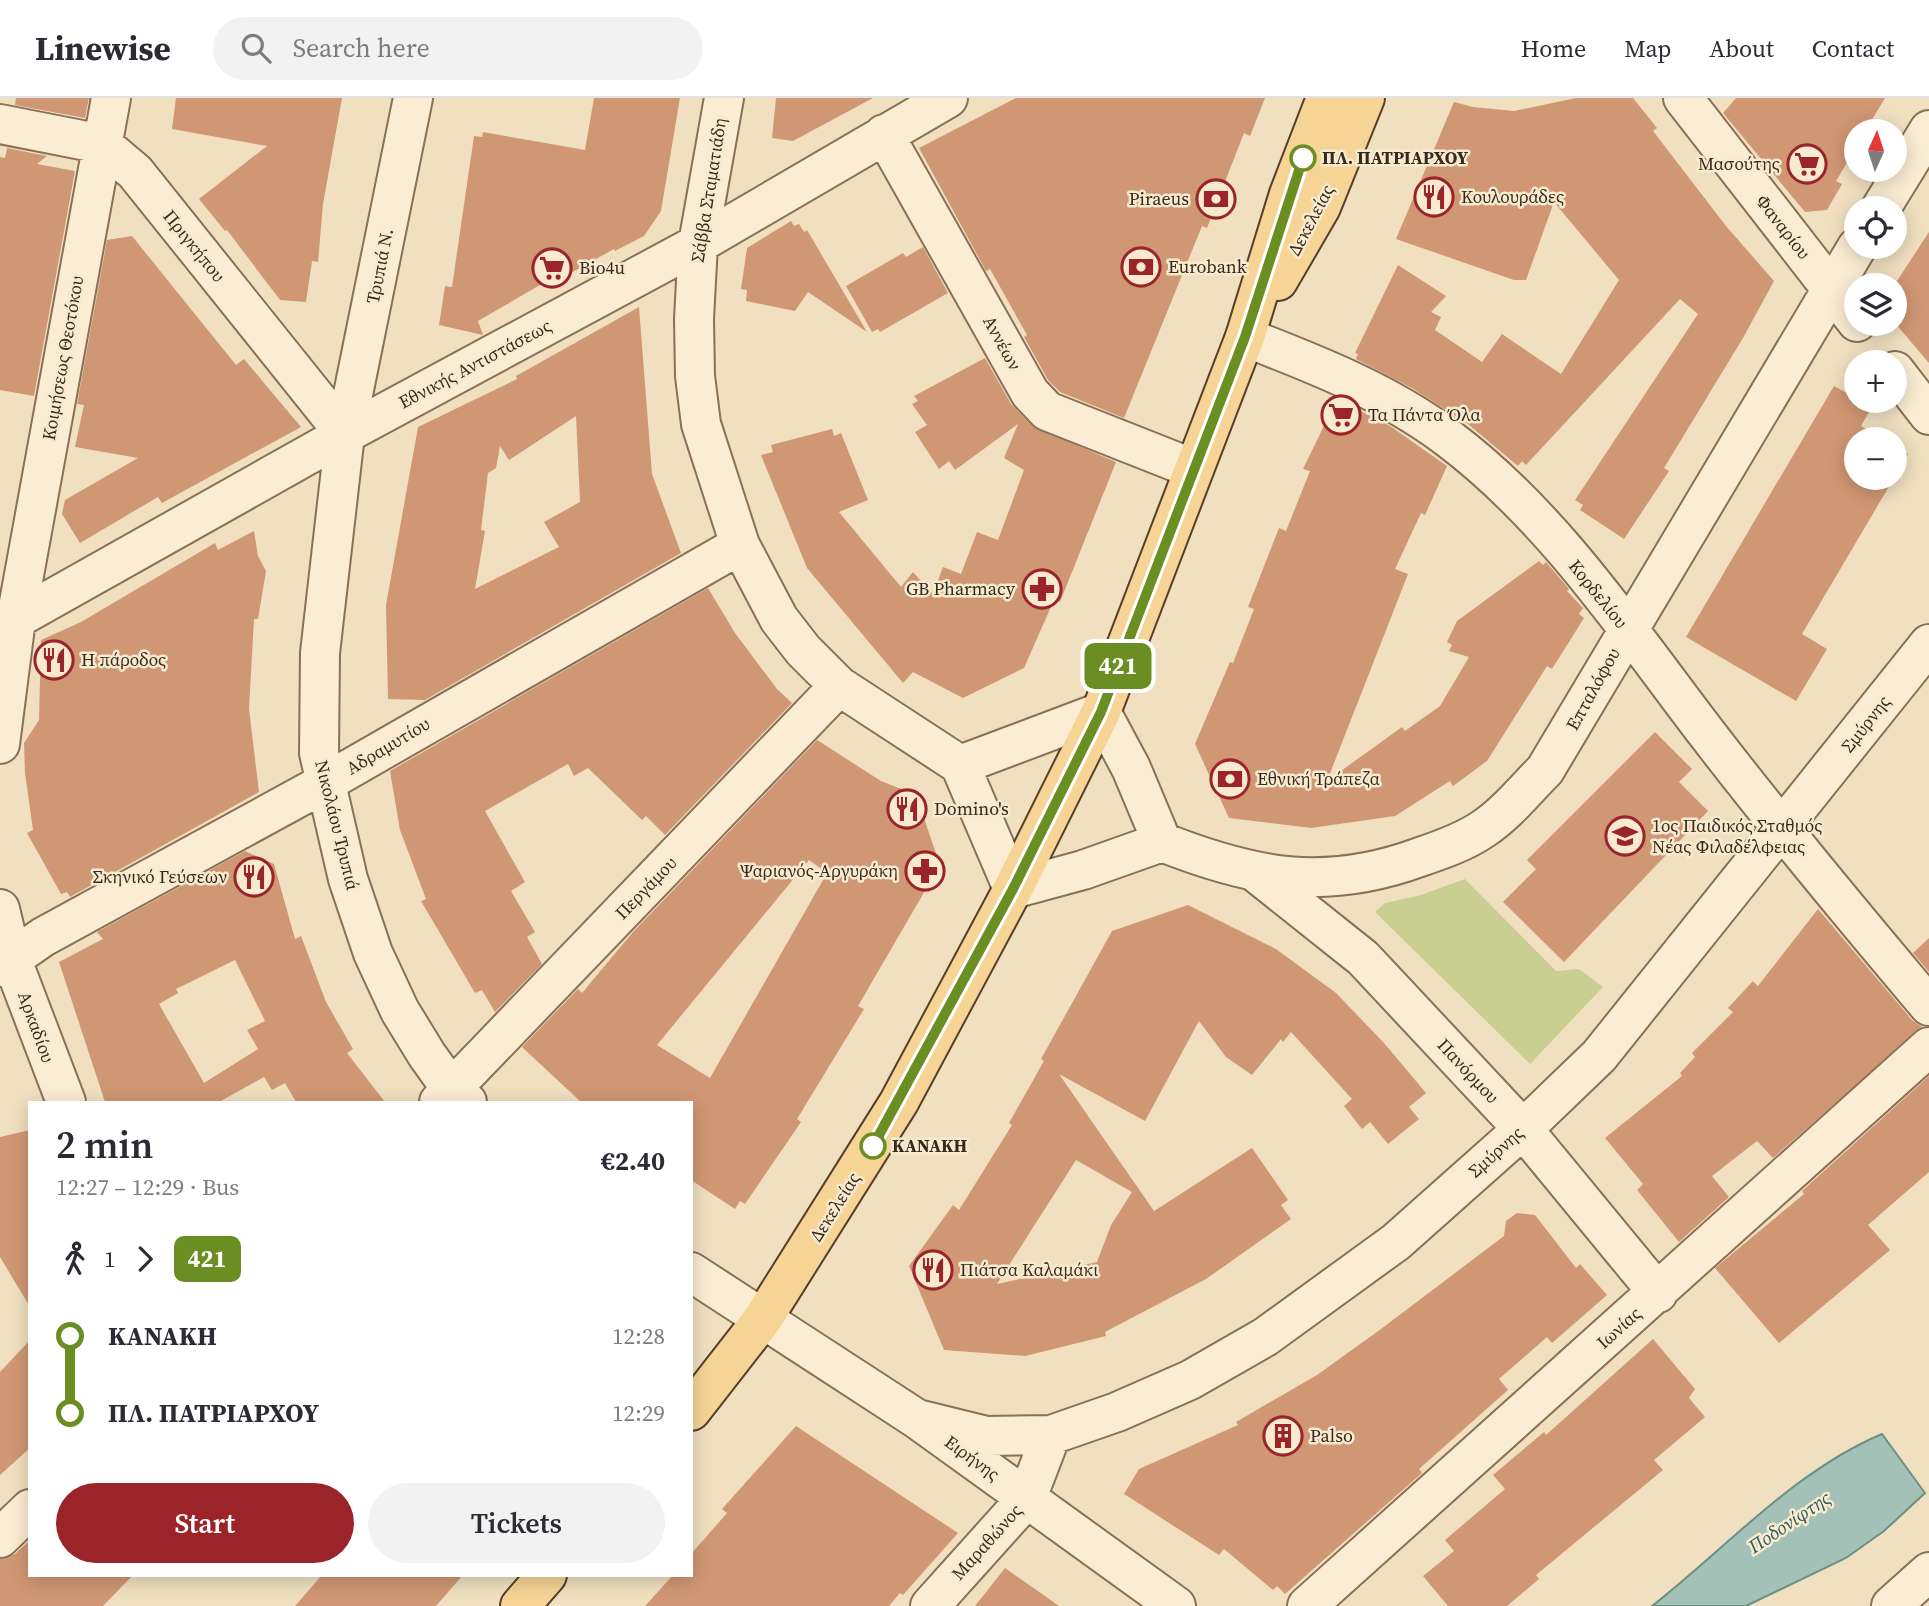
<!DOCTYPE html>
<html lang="en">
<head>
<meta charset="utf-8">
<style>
  body { margin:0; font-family:"Source Serif 4",serif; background:#f2f2f3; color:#2b2b33; height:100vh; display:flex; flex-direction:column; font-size:26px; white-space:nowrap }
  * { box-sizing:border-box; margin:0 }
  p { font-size:23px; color:#7c7c81 }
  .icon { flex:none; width:38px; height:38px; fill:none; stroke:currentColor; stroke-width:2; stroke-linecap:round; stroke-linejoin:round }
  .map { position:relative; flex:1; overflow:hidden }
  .sheet { position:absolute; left:28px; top:1003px; width:665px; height:476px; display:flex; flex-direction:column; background:#fff; border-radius:0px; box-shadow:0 4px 18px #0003 }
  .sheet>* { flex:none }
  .badge { padding:0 14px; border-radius:10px; font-size:24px; line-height:46px }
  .needle { width:46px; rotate:3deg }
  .buttons { position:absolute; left:1844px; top:21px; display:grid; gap:14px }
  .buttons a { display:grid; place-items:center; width:63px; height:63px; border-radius:50%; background:#fff; box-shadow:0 4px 18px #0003; font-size:35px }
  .map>.badge { position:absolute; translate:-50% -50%; box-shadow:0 0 0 4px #fff }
  .legs { display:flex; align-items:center; gap:10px; height:77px; padding:0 28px; font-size:23px }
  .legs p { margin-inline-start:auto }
  .summary { display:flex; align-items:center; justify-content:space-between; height:119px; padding:0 28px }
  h1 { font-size:38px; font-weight:600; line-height:52px }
  .primary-button { display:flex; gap:14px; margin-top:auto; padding:14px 28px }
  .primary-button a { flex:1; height:80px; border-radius:42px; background:#9b2429; color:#fff; font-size:28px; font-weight:600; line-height:80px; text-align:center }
  .primary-button a+a { background:#f2f2f3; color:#2b2b33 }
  ul { padding:0 28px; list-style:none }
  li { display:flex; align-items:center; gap:24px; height:77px; font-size:26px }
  li i { display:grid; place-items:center; width:10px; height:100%; margin:0 9px; background:currentColor }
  li i::after { content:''; width:18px; height:18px; margin:-9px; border:5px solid; border-radius:50%; background:#fff }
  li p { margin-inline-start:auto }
  li:first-child i { background:linear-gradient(#0000 50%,currentColor 0) }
  li:last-child i { background:linear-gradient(currentColor 50%,#0000 0) }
  header { display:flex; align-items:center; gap:42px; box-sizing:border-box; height:98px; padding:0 35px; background:#fff; border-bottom:2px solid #e1e1e2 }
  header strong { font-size:33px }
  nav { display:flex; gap:38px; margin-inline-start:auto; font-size:24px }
  .search { width:490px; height:63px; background:#f2f2f3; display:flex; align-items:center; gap:18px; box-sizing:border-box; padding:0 24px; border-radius:38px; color:#7c7c81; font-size:26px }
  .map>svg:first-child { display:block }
  .green { fill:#c9ce93 }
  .water { fill:#a3c1b7; stroke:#6a9085; stroke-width:2 }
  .building { fill:#d09774; fill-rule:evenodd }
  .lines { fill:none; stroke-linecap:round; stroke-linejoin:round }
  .minor-casing { stroke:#897057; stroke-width:42 }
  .major-casing { stroke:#573e2c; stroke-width:42 }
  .minor { stroke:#faedd3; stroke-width:38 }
  .major { stroke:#f5d495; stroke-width:38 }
  .line-1-casing { stroke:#fff; stroke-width:16 }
  .line-1 { stroke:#6b8e23; stroke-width:10 }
  .stop-1-dot { fill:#fff; stroke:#6b8e23; stroke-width:3.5 }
  .labels { text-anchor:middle; stroke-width:5; stroke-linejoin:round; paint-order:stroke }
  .stop-label { font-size:18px; font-weight:bold; fill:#38291c; stroke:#f7eacf; text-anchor:start }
  .poi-label { font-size:18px; fill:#38291c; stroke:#f7eacf; text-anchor:start }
  .street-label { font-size:18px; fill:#38291c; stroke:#f7eacf }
  .water-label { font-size:19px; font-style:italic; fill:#2b5954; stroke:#f7eacf }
</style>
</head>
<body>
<header>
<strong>Linewise</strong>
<div class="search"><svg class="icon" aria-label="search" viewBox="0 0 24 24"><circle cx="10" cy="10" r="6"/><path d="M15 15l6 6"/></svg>Search here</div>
<nav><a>Home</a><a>Map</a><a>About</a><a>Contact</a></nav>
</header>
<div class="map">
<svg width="1929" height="1508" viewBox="0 0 1929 1508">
  <rect width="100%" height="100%" fill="#f0e0c0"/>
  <path class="green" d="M1465 781 1556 873 1579 871 1603 889 1530 966 1375 814 1385 805 1421 797Z"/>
  <path class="water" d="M1882 1336 1925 1395 1884 1433 1846 1460 1746 1508H1652C1726 1450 1794 1373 1882 1336Z"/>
  <path class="building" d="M16 0H89L85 20 15 7Z
    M176 0H342L323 106 318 164 312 163 306 204 280 202 227 132 225 133 199 101 267 48 172 31Z
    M594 0H680L661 113 644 138 615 153 614 151 549 187 547 183 478 223 483 237 439 227 445 188 452 189 474 38 482 39 483 34 585 52Z
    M776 0H873L793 43 772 40Z
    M1016 0H1265L1250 38 1244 35 1207 130 1202 128 1124 320 1060 294 1048 282 1024 239 1027 237 990 171 986 173 919 50Z
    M1576 0H1633L1657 30 1653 33 1726 128 1774 183 1743 240 1664 370 1669 373 1624 441 1580 412 1583 407 1575 402 1698 216 1680 201 1526 367 1522 363 1518 368 1468 326 1412 290 1356 261 1358 256 1355 255 1398 167 1446 198 1431 214 1441 219 1435 232 1482 264 1502 236 1561 276 1619 182 1554 104 1526 182H1514L1396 141 1454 4 1473 9 1514 13Z
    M1736 0H1885L1865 33H1857V48L1836 83 1842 86 1827 112 1805 114 1723 15Z
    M7 50 47 58 37 66 75 73 34 298 0 292V59L5 60Z
    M791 123 794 128 799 126 804 134 807 132 867 234 808 194 795 213 746 203 747 192 741 191 747 150Z
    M1929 134V265L1895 225V186Z
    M132 138 236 267 244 261 301 329 162 405 158 399 80 445 62 416 65 402 138 360 75 349 84 307 77 306 107 142Z
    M923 149 948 195 880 234 878 231 872 234 846 188 903 155 906 159Z
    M639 209 652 376 681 455 425 602 388 601 386 507 418 329 517 281 516 278ZM576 318 580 404 544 424 559 449 475 491 485 433 481 432 488 375 496 370 500 348 509 362Z
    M985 260 1011 306 1032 328 1116 364 1060 504 1054 502 1024 570 963 600 913 574 903 585 807 470 761 357 773 354 771 347 832 331 834 338 841 335 868 402 839 414 901 489 913 474 933 496 943 469 961 476 977 434 998 442 1024 372 1004 360 1018 326 955 372 949 363 939 371 915 334 927 327 912 306 918 303 914 298Z
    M1834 288 1872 309 1861 328 1883 341H1857V380H1894L1802 536 1827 551 1796 603 1686 539Z
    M1337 301 1390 328 1447 368 1425 417 1421 415 1395 471 1408 476 1327 683 1402 629 1405 633 1440 608 1469 559 1449 553 1452 547 1447 544 1457 523 1539 463 1543 467 1546 464 1569 491 1567 493 1583 510 1579 516 1584 520 1552 571 1547 568 1487 663 1453 688 1450 683 1395 718 1311 730 1229 720 1195 646 1230 564 1233 565 1254 511 1248 509 1279 430 1286 433 1310 373 1303 371Z
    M1895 348 1908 356 1895 377Z
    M254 433 258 458 266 473 258 521H254L249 611 259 694 70 799 67 794 61 796 27 735 33 732 25 675 24 645 39 622 41 542 81 524 215 445 218 452Z
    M708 490 735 535 777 591 792 605 665 737 646 718 642 722 588 670 574 678 568 666 485 713 525 784 511 793 535 834 527 839 542 866 495 914 482 892 475 895 421 803 426 801 400 732 390 673Z
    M1655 634 1692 671 1679 684 1708 713 1564 864 1503 804 1536 771 1527 762Z
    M817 642 881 683 916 697 940 767 858 908 864 911 797 1021 801 1024 745 1106 740 1103 735 1111 691 1082V1004H581L522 949 578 891 582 895 633 834ZM809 762 827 775 710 980 657 947Z
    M245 753 274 766 295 841 301 838 326 904 353 951 347 955 385 1004H296L285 985 272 992 264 979 219 1004H105L59 864 103 841 97 834ZM235 862 265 923 247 932 258 951 204 985 159 906 178 895 176 891Z
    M1188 807 1276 851 1336 895 1384 945 1426 995 1409 1009 1419 1021 1388 1046 1370 1024 1362 1031 1344 1008 1352 1001 1291 934 1283 944 1281 941 1252 977 1226 959 1199 923 1145 1023 1059 976 1154 1113 1252 1050 1288 1102 1281 1107 1291 1121 1206 1181 1105 1234 1106 1238 1025 1258 944 1252 909 1168 953 1107 959 1112 1012 1027 1009 1025 1044 963 1041 961 1112 833ZM1076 1062 1132 1094 1111 1127 1097 1164 997 1186Z
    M1818 811 1912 922 1922 929 1773 1060 1757 1043 1712 1078 1729 1099 1679 1144 1637 1092 1643 1086 1605 1040 1682 978 1680 975 1695 959 1692 955 1733 914 1728 910 1753 883 1758 888Z
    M1929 840V874L1913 855Z
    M1929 978V1074L1868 1127 1890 1152 1779 1245 1715 1170 1804 1096 1802 1093Z
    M30 1032V1209L0 1159V1039Z
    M1517 1115 1535 1117 1576 1170 1580 1166 1607 1197 1552 1245 1547 1239 1499 1281 1508 1292 1419 1371 1422 1375 1285 1496 1277 1488 1273 1492 1224 1451 1219 1457 1124 1396 1139 1371 1238 1327 1236 1324 1317 1277 1381 1231 1504 1138 1506 1123Z
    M1653 1241 1695 1291 1689 1300 1705 1319 1654 1362 1663 1372 1536 1477 1539 1481 1507 1508H1448L1423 1478 1454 1453 1445 1442 1505 1391 1493 1377 1544 1334 1546 1337Z
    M30 1242V1350L0 1377V1274Z
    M796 1328 958 1435 903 1497 900 1495 889 1508H645L673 1477H691V1456L727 1415 722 1411Z
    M30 1442V1477H133L103 1508H0V1461L15 1456Z
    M1005 1470 1059 1508H975Z
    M322 1477H463L436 1508H295Z"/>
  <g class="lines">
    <g class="minor-casing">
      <path id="minor" d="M413 0 345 336 320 555 319 655 348 781 373 855 400 913 427 957 452 992 467 1004
        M724 0 698 146 694 221 695 278 701 326 740 447 779 521 803 552 839 588 960 667 1013 791 1083 772 1162 744C1253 780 1325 794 1420 759 1441 752 1464 744 1483 731 1506 716 1525 692 1545 672L1857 149
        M1683 0 1857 224
        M0 26 102 46 135 74 345 336
        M884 36 1030 295 1047 313 1194 371
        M1881 110 1929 32
        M1245 239C1315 266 1389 295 1448 340 1552 418 1627 531 1705 633 1777 727 1853 818 1929 908
        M1895 273 1929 317
        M0 530 345 336 698 146 948 0
        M0 646 16 521 111 0
        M960 667 1101 614 1131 670 1162 744
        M1255 774 1363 860 1523 1031 1658 1195
        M0 811 12 862 66 1004
        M0 869 43 839 323 686 740 447
        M439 1004 839 588
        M691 1174 917 1321 1176 1508
        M917 1321 986 1338 1051 1337 1117 1314 1190 1282 1265 1239 1396 1144 1523 1031 1599 958 1929 546
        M0 1440 30 1411
        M930 1508 1027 1400 1051 1337
        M1307 1508 1929 949
        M1891 1508 1929 1474"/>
    </g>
    <g class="major-casing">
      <path id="major" d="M1278 183 1321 109 1365 0
        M691 1313 762 1222 899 1004 1013 791 1101 614 1245 239 1289 96 1326 0
        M520 1508 547 1477"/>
    </g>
    <use href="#minor" class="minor"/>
    <use href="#major" class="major"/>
  </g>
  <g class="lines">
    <g class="line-1-casing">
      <path id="line-1" d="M873 1048 1013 791 1101 614 1245 239 1303 60"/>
    </g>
    <use href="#line-1" class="line-1"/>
  </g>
  <defs>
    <g id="supermarket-ring" transform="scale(2.0125)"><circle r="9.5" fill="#f7eacf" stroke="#9b2429" stroke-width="1.5"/><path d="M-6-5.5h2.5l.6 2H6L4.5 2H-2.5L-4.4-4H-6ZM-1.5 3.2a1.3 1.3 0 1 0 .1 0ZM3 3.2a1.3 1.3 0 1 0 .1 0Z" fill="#9b2429"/></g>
    <g id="restaurant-ring" transform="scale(2.0125)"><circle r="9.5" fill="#f7eacf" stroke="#9b2429" stroke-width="1.5"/><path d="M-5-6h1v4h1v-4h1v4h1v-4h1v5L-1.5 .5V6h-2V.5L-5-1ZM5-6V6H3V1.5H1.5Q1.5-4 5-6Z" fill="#9b2429"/></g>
    <g id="bank-ring" transform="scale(2.0125)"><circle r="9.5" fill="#f7eacf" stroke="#9b2429" stroke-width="1.5"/><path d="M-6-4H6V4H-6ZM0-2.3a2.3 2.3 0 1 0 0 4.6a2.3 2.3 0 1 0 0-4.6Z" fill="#9b2429"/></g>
    <g id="pharmacy-ring" transform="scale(2.0125)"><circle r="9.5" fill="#f7eacf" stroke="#9b2429" stroke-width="1.5"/><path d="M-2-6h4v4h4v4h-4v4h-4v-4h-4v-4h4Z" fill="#9b2429"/></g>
    <g id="school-ring" transform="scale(2.0125)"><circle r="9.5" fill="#f7eacf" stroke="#9b2429" stroke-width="1.5"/><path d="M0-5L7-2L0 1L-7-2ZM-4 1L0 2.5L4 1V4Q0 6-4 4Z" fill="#9b2429"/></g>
    <g id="building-ring" transform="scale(2.0125)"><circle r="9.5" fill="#f7eacf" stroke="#9b2429" stroke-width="1.5"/><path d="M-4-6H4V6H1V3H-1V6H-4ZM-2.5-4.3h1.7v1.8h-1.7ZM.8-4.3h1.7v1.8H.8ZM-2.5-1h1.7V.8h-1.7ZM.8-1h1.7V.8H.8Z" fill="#9b2429"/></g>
  </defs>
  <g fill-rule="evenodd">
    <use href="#supermarket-ring" x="1807" y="66"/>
    <use href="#restaurant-ring" x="1434" y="99"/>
    <use href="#bank-ring" x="1216" y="101"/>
    <use href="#bank-ring" x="1141" y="169"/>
    <use href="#supermarket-ring" x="552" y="170"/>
    <use href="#supermarket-ring" x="1341" y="317"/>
    <use href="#pharmacy-ring" x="1042" y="491"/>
    <use href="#restaurant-ring" x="54" y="562"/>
    <use href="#bank-ring" x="1230" y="681"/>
    <use href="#restaurant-ring" x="907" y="711"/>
    <use href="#school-ring" x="1625" y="738"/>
    <use href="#pharmacy-ring" x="925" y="773"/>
    <use href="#restaurant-ring" x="254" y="779"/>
    <use href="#restaurant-ring" x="933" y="1172"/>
    <use href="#building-ring" x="1283" y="1338"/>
  </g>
  <g class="stop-1-dot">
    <circle cx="1303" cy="60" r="12"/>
    <circle cx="873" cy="1048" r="12"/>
  </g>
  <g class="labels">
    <g class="stop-label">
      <text x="1322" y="66">ΠΛ. ΠΑΤΡΙΑΡΧΟΥ</text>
      <text x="892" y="1054">ΚΑΝΑΚΗ</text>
    </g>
    <g class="poi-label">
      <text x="1780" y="72" text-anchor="end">Μασούτης</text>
      <text x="1461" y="105">Κουλουράδες</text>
      <text x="1189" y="107" text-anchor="end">Piraeus</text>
      <text x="1168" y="175">Eurobank</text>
      <text x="579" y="176">Bio4u</text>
      <text x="1368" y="323">Τα Πάντα Όλα</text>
      <text x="1015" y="497" text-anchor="end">GB Pharmacy</text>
      <text x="81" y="568">Η πάροδος</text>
      <text x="1257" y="687">Εθνική Τράπεζα</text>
      <text x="934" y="717">Domino's</text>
      <text x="1652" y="734">1ος Παιδικός Σταθμός<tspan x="1652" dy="21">Νέας Φιλαδέλφειας</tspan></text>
      <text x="898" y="779" text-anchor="end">Ψαριανός-Αργυράκη</text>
      <text x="227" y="785" text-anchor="end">Σκηνικό Γεύσεων</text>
      <text x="960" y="1178">Πιάτσα Καλαμάκι</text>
      <text x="1310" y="1344">Palso</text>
    </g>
    <g class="street-label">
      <text transform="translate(709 92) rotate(-81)" y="6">Σάββα Σταματιάδη</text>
      <text transform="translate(1311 122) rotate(-62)" y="6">Δεκελείας</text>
      <text transform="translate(1783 129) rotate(52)" y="6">Φαναρίου</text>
      <text transform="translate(194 148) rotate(51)" y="6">Πριγκήπου</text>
      <text transform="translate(380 168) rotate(-79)" y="6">Τρυπιά Ν.</text>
      <text transform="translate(1002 245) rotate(61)" y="6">Αννέων</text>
      <text transform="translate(63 260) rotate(-80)" y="6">Κοιμήσεως Θεοτόκου</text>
      <text transform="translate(475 266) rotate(-28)" y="6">Εθνικής Αντιστάσεως</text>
      <text transform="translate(1598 496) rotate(51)" y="6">Κορδελίου</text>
      <text transform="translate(1593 591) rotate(-61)" y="6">Επταλόφου</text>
      <text transform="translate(1866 626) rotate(-52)" y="6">Σμύρνης</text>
      <text transform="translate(388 648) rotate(-31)" y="6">Αδραμυτίου</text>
      <text transform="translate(337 727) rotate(76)" y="6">Νικολάου Τρυπιά</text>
      <text transform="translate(646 790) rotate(-46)" y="6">Περγάμου</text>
      <text transform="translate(36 929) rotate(70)" y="6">Αρκαδίου</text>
      <text transform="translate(1468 973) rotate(47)" y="6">Πανόρμου</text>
      <text transform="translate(1496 1054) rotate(-42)" y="6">Σμύρνης</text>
      <text transform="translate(835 1109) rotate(-58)" y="6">Δεκελείας</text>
      <text transform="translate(1619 1230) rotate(-42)" y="6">Ιωνίας</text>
      <text transform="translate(972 1360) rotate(36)" y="6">Ειρήνης</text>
      <text transform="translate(987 1444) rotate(-48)" y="6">Μαραθώνος</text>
    </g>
    <g class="water-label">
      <text transform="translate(1789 1424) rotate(-34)" y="7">Ποδονίφτης</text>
    </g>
  </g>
</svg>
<div class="buttons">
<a><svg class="needle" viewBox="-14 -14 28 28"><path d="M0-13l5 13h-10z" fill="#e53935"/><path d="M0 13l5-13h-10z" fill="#7c7c81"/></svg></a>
<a><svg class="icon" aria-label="locate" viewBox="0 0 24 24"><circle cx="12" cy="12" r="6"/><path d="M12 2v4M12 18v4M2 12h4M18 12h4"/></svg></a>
<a><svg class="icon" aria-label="layers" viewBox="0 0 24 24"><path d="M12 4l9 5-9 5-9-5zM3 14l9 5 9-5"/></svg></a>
<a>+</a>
<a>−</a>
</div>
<b class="badge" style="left:1118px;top:568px;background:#6b8e23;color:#fff">421</b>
<section class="sheet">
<div class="summary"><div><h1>2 min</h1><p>12:27 – 12:29 · Bus</p></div><b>€2.40</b></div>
<div class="legs"><svg class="icon" aria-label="walk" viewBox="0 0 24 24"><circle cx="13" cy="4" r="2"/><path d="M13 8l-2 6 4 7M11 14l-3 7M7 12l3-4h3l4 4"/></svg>1<svg class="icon" aria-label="forward" viewBox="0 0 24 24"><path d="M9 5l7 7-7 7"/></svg><b class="badge" style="background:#6b8e23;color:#fff">421</b></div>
<ul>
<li><i style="color:#6b8e23"></i><b>ΚΑΝΑΚΗ</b><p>12:28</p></li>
<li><i style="color:#6b8e23"></i><b>ΠΛ. ΠΑΤΡΙΑΡΧΟΥ</b><p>12:29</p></li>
</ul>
<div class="primary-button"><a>Start</a><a>Tickets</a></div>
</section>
</div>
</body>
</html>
